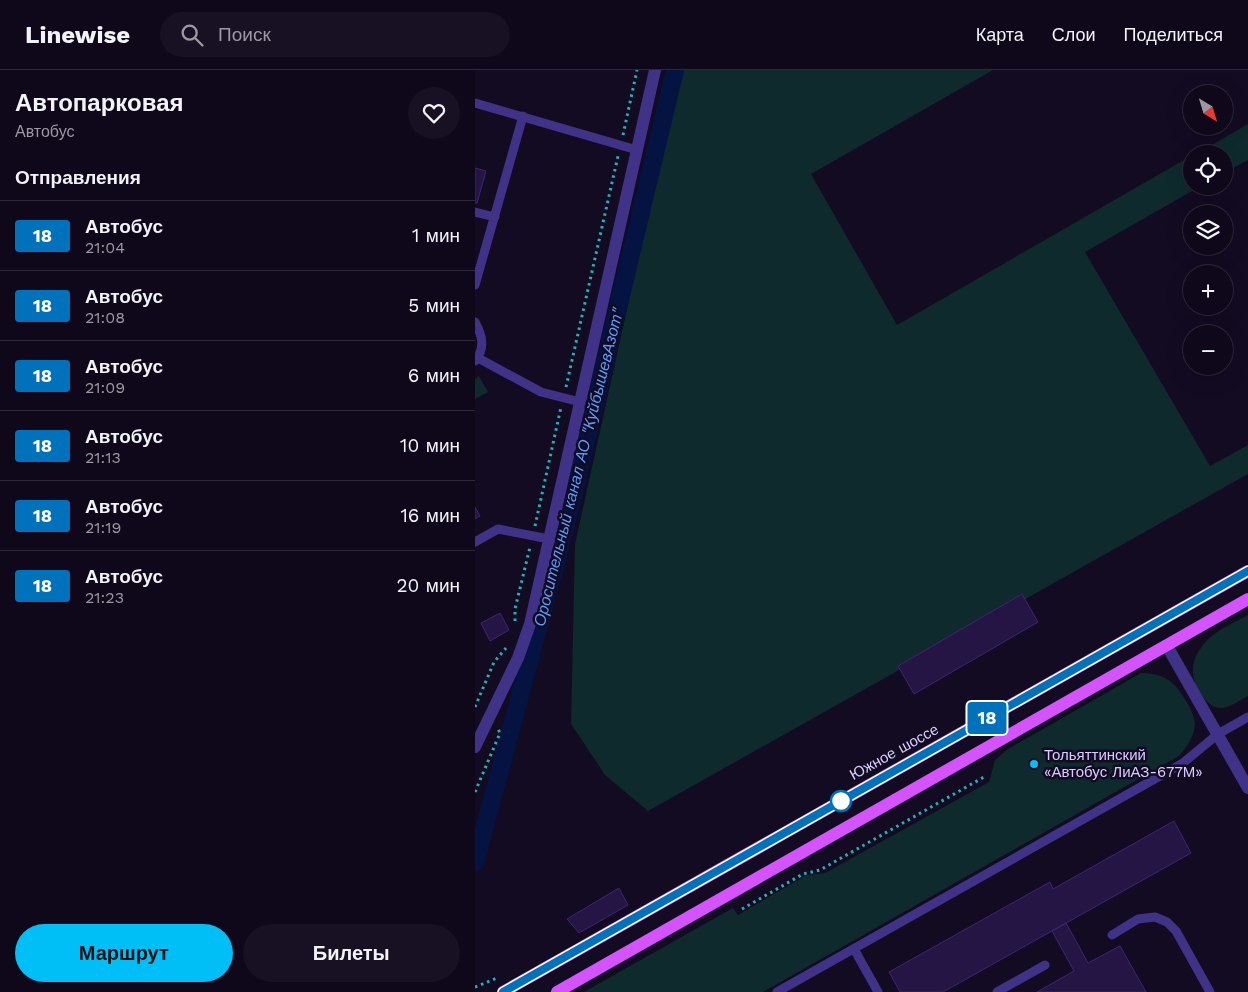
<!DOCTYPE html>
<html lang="ru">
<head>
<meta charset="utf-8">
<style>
  body { margin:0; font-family:"Work Sans",sans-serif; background:#171123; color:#f1f3f6; height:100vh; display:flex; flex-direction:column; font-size:19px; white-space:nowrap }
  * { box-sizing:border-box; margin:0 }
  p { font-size:16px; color:#9b9aa2 }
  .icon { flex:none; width:28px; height:28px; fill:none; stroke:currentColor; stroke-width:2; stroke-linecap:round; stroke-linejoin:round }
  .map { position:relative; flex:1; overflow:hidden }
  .details { display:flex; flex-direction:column; background:#0e081a; width:475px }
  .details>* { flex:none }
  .badge { padding:0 10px; border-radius:4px; font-size:18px; line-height:32px }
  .needle { width:32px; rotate:142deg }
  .buttons { position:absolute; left:708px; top:15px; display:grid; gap:10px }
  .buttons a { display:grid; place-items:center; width:50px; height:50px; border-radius:50%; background:#0e081a; box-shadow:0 5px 20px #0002,0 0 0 1px #2e2939; font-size:25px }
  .map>.badge { position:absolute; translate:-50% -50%; box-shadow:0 0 0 2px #fff }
  h2 { padding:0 15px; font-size:19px; line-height:45px }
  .round { display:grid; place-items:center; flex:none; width:52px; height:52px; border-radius:26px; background:#171123 }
  .summary { display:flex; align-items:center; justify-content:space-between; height:85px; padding:0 15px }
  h1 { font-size:24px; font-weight:800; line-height:38px }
  .cta { display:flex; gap:10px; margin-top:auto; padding:10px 15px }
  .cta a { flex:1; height:58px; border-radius:30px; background:#00bff7; color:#111; font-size:20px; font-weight:800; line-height:58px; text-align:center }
  .cta a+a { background:#171123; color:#f1f3f6 }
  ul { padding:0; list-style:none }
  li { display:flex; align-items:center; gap:15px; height:70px; padding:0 15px; border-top:1px solid #2e2939 }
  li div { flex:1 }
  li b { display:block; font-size:19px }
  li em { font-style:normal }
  li .badge { min-width:55px; font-weight:700; text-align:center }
  header { display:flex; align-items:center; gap:30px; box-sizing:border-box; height:70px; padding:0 25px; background:#0e081a; border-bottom:1px solid #2e2939 }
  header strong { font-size:24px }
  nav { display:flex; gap:28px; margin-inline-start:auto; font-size:18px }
  .search { width:350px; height:45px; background:#171123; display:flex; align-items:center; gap:12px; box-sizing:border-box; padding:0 18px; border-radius:28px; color:#9b9aa2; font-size:19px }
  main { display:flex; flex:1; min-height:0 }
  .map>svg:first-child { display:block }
  .green { fill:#0e2a2d }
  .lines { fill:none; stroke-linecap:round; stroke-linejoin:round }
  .canal { stroke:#051342; stroke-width:18 }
  .building { fill:#251545; stroke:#3f2573 }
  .path { stroke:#22b2bd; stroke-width:3; stroke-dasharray:2.5 4; stroke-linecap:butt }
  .service { stroke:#403286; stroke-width:9 }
  .minor { stroke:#403286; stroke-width:12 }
  .tertiary { stroke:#403286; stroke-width:12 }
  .primary { stroke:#d553ff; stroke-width:12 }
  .line-casing { stroke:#fff; stroke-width:11 }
  .line { stroke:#0072bc; stroke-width:8 }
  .poi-dot { fill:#00bff7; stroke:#120b22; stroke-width:2 }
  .stop-dot { fill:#fff; stroke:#0072bc; stroke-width:2.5 }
  .labels { text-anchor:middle; stroke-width:5; stroke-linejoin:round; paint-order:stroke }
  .street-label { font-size:15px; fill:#d9ccff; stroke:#120b22 }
  .poi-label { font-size:15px; fill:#d9ccff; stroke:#120b22; text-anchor:start }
  .water-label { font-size:16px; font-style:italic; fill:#5a9dff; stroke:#120b22 }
</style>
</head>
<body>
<header>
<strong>Linewise</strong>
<div class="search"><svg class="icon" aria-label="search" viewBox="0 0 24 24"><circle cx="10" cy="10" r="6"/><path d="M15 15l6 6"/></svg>Поиск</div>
<nav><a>Карта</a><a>Слои</a><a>Поделиться</a></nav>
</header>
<main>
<section class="details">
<div class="summary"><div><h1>Автопарковая</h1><p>Автобус</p></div><a class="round"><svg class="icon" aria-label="heart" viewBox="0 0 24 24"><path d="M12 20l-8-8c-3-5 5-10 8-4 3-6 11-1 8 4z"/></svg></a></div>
<h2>Отправления</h2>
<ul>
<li><span class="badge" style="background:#0072bc;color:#fff">18</span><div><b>Автобус</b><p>21:04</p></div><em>1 мин</em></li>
<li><span class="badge" style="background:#0072bc;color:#fff">18</span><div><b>Автобус</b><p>21:08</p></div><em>5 мин</em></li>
<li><span class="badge" style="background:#0072bc;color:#fff">18</span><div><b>Автобус</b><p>21:09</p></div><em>6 мин</em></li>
<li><span class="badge" style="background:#0072bc;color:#fff">18</span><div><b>Автобус</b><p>21:13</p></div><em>10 мин</em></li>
<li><span class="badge" style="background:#0072bc;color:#fff">18</span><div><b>Автобус</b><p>21:19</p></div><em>16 мин</em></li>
<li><span class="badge" style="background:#0072bc;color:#fff">18</span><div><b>Автобус</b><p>21:23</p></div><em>20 мин</em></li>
</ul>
<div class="cta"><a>Маршрут</a><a>Билеты</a></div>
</section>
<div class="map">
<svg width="773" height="922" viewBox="0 0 773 922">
  <rect width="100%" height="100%" fill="#120b22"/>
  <path class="green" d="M205 0H518L336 104 422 255 716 86V116H726L610 182 735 396 773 375V404L173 741 130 705 96 654 100 474Z
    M773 54V90L749 103V84H721Z
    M4 306 13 322 0 329V309Z
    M773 545V626C765 630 755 638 745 638 730 637 717 613 718 600 718 592 721 584 726 578 736 562 757 554 773 545Z
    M666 603C693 604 701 613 714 636 717 642 720 649 720 655 719 667 712 677 704 686L288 922H109L258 838 263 845 332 805 350 803 514 712 520 690 533 679Z"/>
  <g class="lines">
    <path class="canal" d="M0 793 91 455 200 0"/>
  </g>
  <path class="building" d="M0 98 11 101 2 133H0Z
    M0 437 5 446 0 449Z
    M547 524 563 552 439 624 423 596Z
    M25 543 34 560 15 571 6 553Z
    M699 751 716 783 468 922H425L414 902 575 812 578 819Z
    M144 818 153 835 104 863 92 849Z
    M591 853 613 893 645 876 671 922H562L599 901 577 861Z"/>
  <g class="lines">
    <path class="path" d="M148 65 162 0
      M91 317 143 86
      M60 456 86 337
      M40 551V539L55 477
      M0 637 19 592 31 578
      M0 722 25 663 23 659
      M267 839 328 804 345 800 509 707
      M0 917 22 908"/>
    <path class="service" d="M0 33 162 80
      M0 142 20 147
      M0 215 48 46
      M0 252C7 265 11 278 0 291
      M3 288 66 322 105 332
      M0 472 23 459 74 469
      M637 865 663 849 680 847 692 852 701 861 735 922
      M379 879 403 922
      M302 922 708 693 743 664 773 647
      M522 922 570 895"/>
    <path class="minor" d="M0 677 43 588 55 554 180 0"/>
    <path class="tertiary" d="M692 576 773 718"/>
    <path class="primary" d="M28 922 773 501
      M82 922 773 529"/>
  </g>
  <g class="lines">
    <g class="line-casing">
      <path id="line" d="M28 922 773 501"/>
    </g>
    <use href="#line" class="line"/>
  </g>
  <circle class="poi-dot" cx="559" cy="694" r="5"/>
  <circle class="stop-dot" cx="366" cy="731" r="10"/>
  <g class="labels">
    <g class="street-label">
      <text transform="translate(419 682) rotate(-29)" y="5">Южное шоссе</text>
    </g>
    <g class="poi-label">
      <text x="569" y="690">Тольяттинский<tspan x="569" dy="17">«Автобус ЛиАЗ-677М»</tspan></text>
    </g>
    <g class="water-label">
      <text transform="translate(103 397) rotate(-76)" y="6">Оросительный канал АО "КуйбышевАзот"</text>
    </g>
  </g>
</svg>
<div class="buttons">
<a><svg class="needle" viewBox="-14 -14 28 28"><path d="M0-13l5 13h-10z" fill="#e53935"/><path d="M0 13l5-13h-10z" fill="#9b9aa2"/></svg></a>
<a><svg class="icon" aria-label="locate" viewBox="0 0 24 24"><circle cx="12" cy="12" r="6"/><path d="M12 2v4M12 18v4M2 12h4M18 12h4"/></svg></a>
<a><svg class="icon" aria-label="layers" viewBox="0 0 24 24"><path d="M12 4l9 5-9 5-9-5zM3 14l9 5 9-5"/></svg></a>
<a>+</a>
<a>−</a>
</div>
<b class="badge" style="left:512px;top:648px;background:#0072bc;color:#fff">18</b>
</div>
</main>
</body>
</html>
